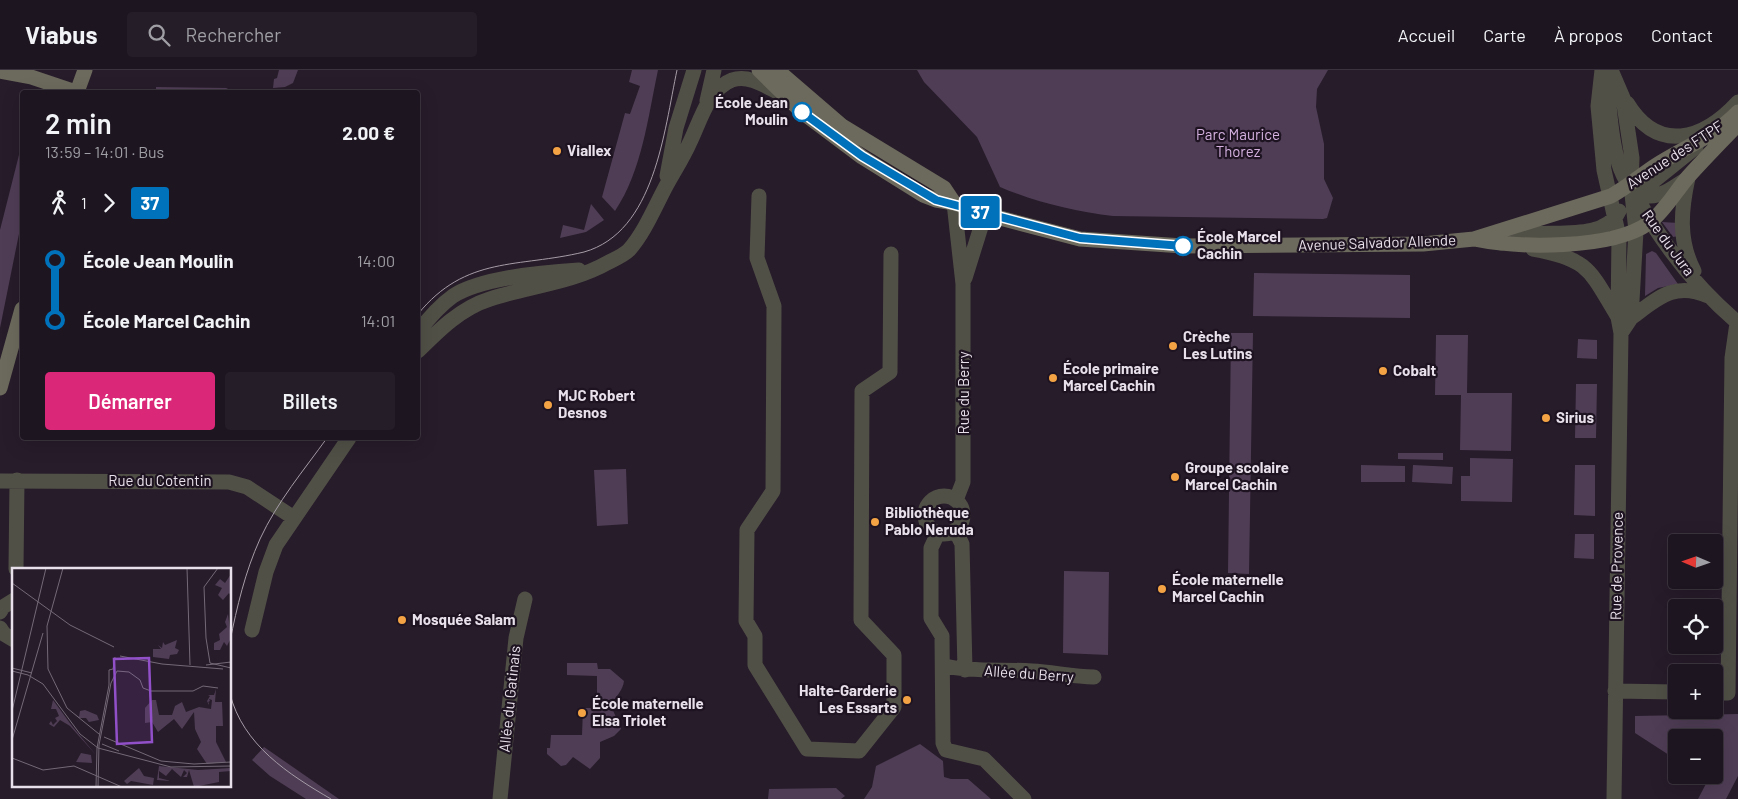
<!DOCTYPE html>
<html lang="fr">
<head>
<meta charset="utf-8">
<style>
  body { margin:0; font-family:Barlow,sans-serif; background:#251e29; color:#f1f3f6; height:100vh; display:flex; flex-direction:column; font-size:19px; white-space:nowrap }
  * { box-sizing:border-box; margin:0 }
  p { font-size:16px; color:#a09fa5 }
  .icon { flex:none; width:28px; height:28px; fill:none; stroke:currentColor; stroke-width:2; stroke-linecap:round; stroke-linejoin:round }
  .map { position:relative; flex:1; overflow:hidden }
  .panel { position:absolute; left:20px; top:20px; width:400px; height:350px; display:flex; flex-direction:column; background:#1d1520; border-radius:5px; box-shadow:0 5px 20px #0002,0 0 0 1px #3b343e }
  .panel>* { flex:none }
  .badge { padding:0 10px; border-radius:4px; font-size:18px; line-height:32px }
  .needle { width:32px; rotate:272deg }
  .fabs { position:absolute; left:1668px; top:464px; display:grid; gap:10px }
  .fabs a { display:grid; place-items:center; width:55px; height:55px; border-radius:5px; background:#1d1520; box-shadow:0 5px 20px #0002,0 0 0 1px #3b343e; font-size:25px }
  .map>.badge { position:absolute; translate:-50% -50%; box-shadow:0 0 0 2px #fff }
  .legs { display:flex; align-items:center; gap:8px; height:55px; padding:0 25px; font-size:16px }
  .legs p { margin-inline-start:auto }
  .headline { display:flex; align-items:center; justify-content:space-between; height:85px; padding:0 25px }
  h1 { font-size:28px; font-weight:600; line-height:38px }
  .primary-button { display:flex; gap:10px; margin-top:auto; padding:10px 25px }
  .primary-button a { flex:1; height:58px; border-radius:5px; background:#db2777; color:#fff; font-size:20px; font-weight:600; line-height:58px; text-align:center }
  .primary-button a+a { background:#251e29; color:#f1f3f6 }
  ul { padding:0 25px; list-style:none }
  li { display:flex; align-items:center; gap:18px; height:60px; font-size:19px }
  li i { display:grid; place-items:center; width:8px; height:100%; margin:0 6px; background:currentColor }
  li i::after { content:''; width:12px; height:12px; margin:-6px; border:4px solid; border-radius:50%; background:#1d1520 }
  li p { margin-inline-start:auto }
  li:first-child i { background:linear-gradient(#0000 50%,currentColor 0) }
  li:last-child i { background:linear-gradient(currentColor 50%,#0000 0) }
  header { display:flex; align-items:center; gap:30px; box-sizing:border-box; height:70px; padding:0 25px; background:#1d1520; border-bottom:1px solid #3b343e }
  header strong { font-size:24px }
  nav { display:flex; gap:28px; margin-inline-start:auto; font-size:18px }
  .search { width:350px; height:45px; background:#251e29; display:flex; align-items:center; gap:12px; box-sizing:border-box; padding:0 18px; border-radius:5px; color:#a09fa5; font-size:19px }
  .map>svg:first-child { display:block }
  .green { fill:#4f3d55 }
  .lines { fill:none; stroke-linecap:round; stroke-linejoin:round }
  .street { stroke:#515047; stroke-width:15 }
  .secondary { stroke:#6c6a5c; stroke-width:15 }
  .tram { stroke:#a59ca7; stroke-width:1 }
  .line-1-casing { stroke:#fff; stroke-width:11 }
  .line-1 { stroke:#0072bc; stroke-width:8 }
  .stop-1-dot { fill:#fff; stroke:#0072bc; stroke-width:2.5 }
  .poi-dot { fill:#f4a344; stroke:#1d1321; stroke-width:2 }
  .labels { text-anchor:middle; stroke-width:4.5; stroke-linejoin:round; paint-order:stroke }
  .stop-label { font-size:15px; font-weight:bold; fill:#e8e0ea; stroke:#1d1321; text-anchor:end }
  .park-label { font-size:15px; fill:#d5b1e0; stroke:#1d1321 }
  .poi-label { font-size:15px; font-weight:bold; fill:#e8e0ea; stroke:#1d1321; text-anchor:start }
  .street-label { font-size:15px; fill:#e8e0ea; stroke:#1d1321 }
  .inset-road { fill:none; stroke:#746a77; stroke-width:1 }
  .view { fill:#9150c8; fill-opacity:0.15; stroke:#9150c8; stroke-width:2.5 }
  .inset-edge { fill:none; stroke:#e8e0ea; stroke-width:2.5 }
</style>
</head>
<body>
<header>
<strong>Viabus</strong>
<div class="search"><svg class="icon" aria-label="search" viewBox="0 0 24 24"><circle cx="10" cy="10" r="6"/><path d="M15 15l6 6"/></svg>Rechercher</div>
<nav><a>Accueil</a><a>Carte</a><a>À propos</a><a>Contact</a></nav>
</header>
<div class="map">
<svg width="1738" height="729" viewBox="0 0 1738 729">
  <rect width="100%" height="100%" fill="#271c2a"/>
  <path class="green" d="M279 0H298L293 13 285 17 273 18 274 9 277 8Z
    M632 0H658C648 47 642 101 615 141L602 127 625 43 630 44 640 16 629 12Z
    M917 0H1328L1317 19 1316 37 1324 74V109L1333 128 1327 148 1323 149 1113 146C1076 142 1035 132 1000 117L977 67 924 12Z
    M156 17 228 18 221 22H160L156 21Z
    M22 73V149L0 258V160Z
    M591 134 604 150 586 162 560 168 563 155 584 160Z
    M1662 152 1679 153V166L1673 167Z
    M1652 181 1656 183 1678 214 1658 218 1645 226 1646 184Z
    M1254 203 1410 205V248L1253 246Z
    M1231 263H1253L1249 504 1228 503Z
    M1436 265H1468L1467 323H1512L1511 381 1460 380 1461 325H1435Z
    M1578 269 1597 270V289L1577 288Z
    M1576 314H1597L1596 368H1575Z
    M1398 383H1443V390L1398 389Z
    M1470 388 1513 389 1512 432 1461 431V406H1470Z
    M1361 395 1405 396V412H1361Z
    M1413 395 1453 397 1452 414 1412 412Z
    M1575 395H1595V446L1574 445Z
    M626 399 628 454 597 456 594 400Z
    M1575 464H1594V489L1574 488Z
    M1064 501 1109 502 1108 585 1063 583Z
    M567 593H597L598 599H610L624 611C623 620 617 625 613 632 609 639 620 651 621 659L614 666 600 672V688L590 699 573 687 566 695 561 696 547 684V678H550L551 665H582L583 638H597V606L567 605Z
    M1738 644V706L1726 729H1698L1709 708 1705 705H1714V668L1702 667 1684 658 1679 667 1676 668 1669 685 1635 663V646Z
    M920 674 943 691 944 707 951 709H968L991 729H864L872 717 876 696Z
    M264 677 339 729H306L270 706 252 690Z
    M836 718 845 726 841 729H768L769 719Z"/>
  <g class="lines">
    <path class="street" d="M1602 0 1598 36 1604 100 1619 167 1618 247 1621 263 1614 729
      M1611 0 1623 28 1632 88 1631 115 1636 161 1631 248 1621 263
      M1607 10C1610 37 1610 126 1650 126 1663 126 1674 117 1685 110
      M707 31 714 0
      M1627 33C1658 84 1703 70 1738 32
      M667 106 676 58 694 0
      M1688 108C1681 140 1678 170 1694 201
      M1635 124C1661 173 1696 217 1738 253
      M759 126 757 188 774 236 773 421 747 460 746 551 755 566V595L807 679 859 681 894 637V585L861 550 862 321 890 302 891 184
      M1637 130 1650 114 1696 77
      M954 133 963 214V412L956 430
      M1501 173C1511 170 1521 165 1531 164 1558 161 1605 170 1619 141
      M1533 179C1590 189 1590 201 1618 247
      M965 208 985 144
      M1631 248C1657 229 1674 211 1708 226
      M418 262C428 249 439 236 453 226 481 208 545 202 579 200
      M418 281C439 260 461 238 490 229 530 216 572 213 609 192 615 189 624 185 629 180 644 163 654 139 665 118 673 103 683 88 690 72 700 52 708 19 732 10 749 4 767 17 781 24
      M0 411 229 412 247 417 294 448
      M925 445a19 19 0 1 1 38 0a19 19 0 1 1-38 0Z
      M955 460 962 474 965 600
      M938 463 931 478V548L942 566 943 673 946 680 984 689 1024 729
      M16 499 17 410
      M0 542 3 537 14 530
      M0 558 4 564 14 570
      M252 560 266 502 276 475 349 368
      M944 596C973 602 1002 599 1032 601 1053 602 1073 607 1094 607
      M1615 621 1676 622
      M1714 623H1728L1732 288 1737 253
      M500 729 516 568 525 529"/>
    <path class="secondary" d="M759 0 802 42 862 87 923 125 936 130 954 133 985 144 1080 169 1183 176 1423 174 1474 169 1611 126C1627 117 1640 106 1655 96 1684 77 1713 68 1738 42
      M777 0 842 56 944 118 954 133
      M0 1 31 7 76 22
      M77 22 85 0
      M1474 169C1518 178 1611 180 1649 153 1664 142 1676 121 1688 107 1704 89 1721 72 1738 54
      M0 318 22 239"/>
    <path class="tram" d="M418 244C466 185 518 198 584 182 655 162 664 61 677 0
      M230 571C237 537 245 502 260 469 277 432 304 400 327 368
      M230 624C243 675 288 704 331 729"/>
  </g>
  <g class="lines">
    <g class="line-1-casing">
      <path id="line-1" d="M802 42 862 86 936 130 1080 168 1183 176"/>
    </g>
    <use href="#line-1" class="line-1"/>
  </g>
  <g class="stop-1-dot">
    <circle cx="802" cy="42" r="9"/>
    <circle cx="1183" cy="176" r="9"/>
  </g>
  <g class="poi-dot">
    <circle cx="557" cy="81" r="5"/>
    <circle cx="1173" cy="276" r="5"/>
    <circle cx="1383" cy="301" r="5"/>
    <circle cx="1053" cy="308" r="5"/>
    <circle cx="548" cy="335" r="5"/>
    <circle cx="1546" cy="348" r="5"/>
    <circle cx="1175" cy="407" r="5"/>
    <circle cx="875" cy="452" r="5"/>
    <circle cx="1162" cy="519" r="5"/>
    <circle cx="402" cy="550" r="5"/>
    <circle cx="907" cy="630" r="5"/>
    <circle cx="582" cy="643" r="5"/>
  </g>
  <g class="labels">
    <g class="stop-label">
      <text x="788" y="38">École Jean<tspan x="788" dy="17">Moulin</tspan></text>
      <text x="1197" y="172" text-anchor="start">École Marcel<tspan x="1197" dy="17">Cachin</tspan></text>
    </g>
    <g class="park-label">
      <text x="1238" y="70">Parc Maurice<tspan x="1238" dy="17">Thorez</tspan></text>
    </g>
    <g class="poi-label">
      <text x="567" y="86">Viallex</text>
      <text x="1183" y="272">Crèche<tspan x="1183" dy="17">Les Lutins</tspan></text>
      <text x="1063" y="304">École primaire<tspan x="1063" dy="17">Marcel Cachin</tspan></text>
      <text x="1393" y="306">Cobalt</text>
      <text x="558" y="331">MJC Robert<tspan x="558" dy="17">Desnos</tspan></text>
      <text x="1556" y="353">Sirius</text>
      <text x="1185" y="403">Groupe scolaire<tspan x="1185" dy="17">Marcel Cachin</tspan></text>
      <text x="885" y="448">Bibliothèque<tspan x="885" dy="17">Pablo Neruda</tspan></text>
      <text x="1172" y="515">École maternelle<tspan x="1172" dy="17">Marcel Cachin</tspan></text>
      <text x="412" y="555">Mosquée Salam</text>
      <text x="897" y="626" text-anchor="end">Halte-Garderie<tspan x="897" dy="17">Les Essarts</tspan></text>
      <text x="592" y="639">École maternelle<tspan x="592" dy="17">Elsa Triolet</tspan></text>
    </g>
    <g class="street-label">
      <text transform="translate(1675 85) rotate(-33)" y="5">Avenue des FTPF</text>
      <text transform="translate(1377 173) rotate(-2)" y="5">Avenue Salvador Allende</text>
      <text transform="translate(1668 173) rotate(54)" y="5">Rue du Jura</text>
      <text transform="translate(964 323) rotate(-90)" y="5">Rue du Berry</text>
      <text x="160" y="416">Rue du Cotentin</text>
      <text transform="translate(1617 496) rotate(-89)" y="5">Rue de Provence</text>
      <text transform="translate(1029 604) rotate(4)" y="5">Allée du Berry</text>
      <text transform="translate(510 629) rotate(-84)" y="5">Allée du Gatinais</text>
    </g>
  </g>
  <g transform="translate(12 498)">
    <rect width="219" height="219" fill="#271c2a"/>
    <path d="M219 6V28L217 25 211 32 206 27 210 20 203 17 208 11 213 15ZM216 46 219 70 215 78 212 74 208 82H202V75L208 72 207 66 215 59 213 54ZM165 72 163 80 167 82 165 86 158 87 157 91 141 89V81H149L146 77 150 80 151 74 153 77ZM204 121 203 134H210L211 158H204V174L214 194 195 196 185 181 189 174 183 161 182 144 170 161 162 151 146 164 140 154 133 155V140L140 132H144L147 147H160L163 138 170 134 174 144 187 139 199 141 200 132 197 131 198 133 196 134 197 135V137L195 133 198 128 196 127H202ZM41 132 60 158 84 187 58 158 48 152 42 159 37 156 39 153 41 157 45 153 43 150 47 148 44 141H39ZM73 142 85 147 87 152 77 154 74 150H67L62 145 67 149 68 143ZM69 185 79 187 80 195 64 194ZM147 198 186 202 219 200V203L207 204V214L182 219 177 202 175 209H171L175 205 172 202 169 209 160 201 154 208 147 203V210L159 213 145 212ZM127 200 132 208 142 210 141 217 119 213 115 216 112 213Z" fill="#4f3d55"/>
    <path class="inset-road" d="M51 0 35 58 36 101 55 140 87 166M175 0 178 97M206 0 192 19 194 70 198 95 219 100M0 15 58 57 102 79M108 88 150 96 211 101M194 97 219 94M0 100 20 105M0 103 16 107 31 116 68 166 86 180 159 199 219 198M0 143 34 0M92 169 149 193 182 196 219 194M0 172 31 65M90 176 107 183M0 190 31 202 62 198 110 219M84 219 85 180 97 117V102L101 101 103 89M86 219 87 177 99 115 105 103 117 104 128 112 131 120 139 123H181L191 118 206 120"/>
    <path class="view" d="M137 90 140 174 105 176 102 91Z"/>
    <rect width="219" height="219" class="inset-edge"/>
  </g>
</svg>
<div class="fabs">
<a><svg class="needle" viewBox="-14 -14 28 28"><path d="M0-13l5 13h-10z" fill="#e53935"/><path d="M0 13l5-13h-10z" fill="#a09fa5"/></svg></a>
<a><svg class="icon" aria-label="locate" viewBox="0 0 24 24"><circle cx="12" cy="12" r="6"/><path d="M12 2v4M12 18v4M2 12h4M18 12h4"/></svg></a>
<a>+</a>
<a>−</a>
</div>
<b class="badge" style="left:980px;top:142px;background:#0072bc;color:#fff">37</b>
<section class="panel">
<div class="headline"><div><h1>2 min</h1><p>13:59 – 14:01 · Bus</p></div><b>2.00 €</b></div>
<div class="legs"><svg class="icon" aria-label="walk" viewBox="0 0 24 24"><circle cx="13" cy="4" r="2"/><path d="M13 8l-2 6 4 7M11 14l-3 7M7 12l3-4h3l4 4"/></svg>1<svg class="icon" aria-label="forward" viewBox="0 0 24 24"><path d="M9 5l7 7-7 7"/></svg><b class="badge" style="background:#0072bc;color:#fff">37</b></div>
<ul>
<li><i style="color:#0072bc"></i><b>École Jean Moulin</b><p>14:00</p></li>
<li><i style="color:#0072bc"></i><b>École Marcel Cachin</b><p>14:01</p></li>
</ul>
<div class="primary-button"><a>Démarrer</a><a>Billets</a></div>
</section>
</div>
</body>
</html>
